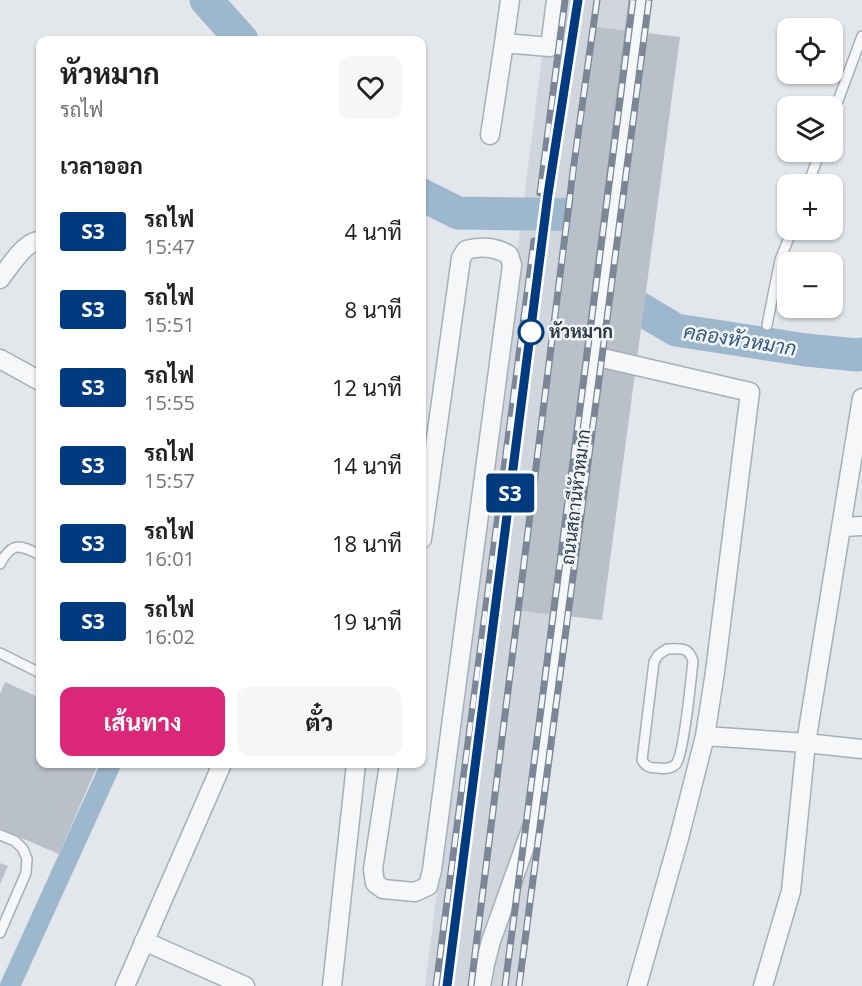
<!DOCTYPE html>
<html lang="th">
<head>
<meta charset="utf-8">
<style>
  body { margin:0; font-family:"Open Sans",Sarabun,sans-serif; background:#f6f6f6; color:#202124; height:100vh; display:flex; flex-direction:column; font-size:22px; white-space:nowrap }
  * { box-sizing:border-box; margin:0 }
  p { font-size:20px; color:#757577 }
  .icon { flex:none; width:33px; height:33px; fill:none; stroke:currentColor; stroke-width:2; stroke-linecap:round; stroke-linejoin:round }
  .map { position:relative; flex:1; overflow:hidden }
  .sheet { position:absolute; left:36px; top:36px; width:390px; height:732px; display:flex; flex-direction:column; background:#fff; border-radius:12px; box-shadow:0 2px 4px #0004 }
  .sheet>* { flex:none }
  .badge { padding:0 12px; border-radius:4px; font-size:21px; line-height:39px }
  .fabs { position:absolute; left:777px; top:18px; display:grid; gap:12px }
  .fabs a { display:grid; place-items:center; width:66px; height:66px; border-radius:12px; background:#fff; box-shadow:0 2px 4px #0004; font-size:30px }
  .map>.badge { position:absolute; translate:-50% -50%; box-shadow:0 0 0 3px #fff }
  h2 { padding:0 24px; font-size:22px; line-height:54px }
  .round { display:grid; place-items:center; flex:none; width:63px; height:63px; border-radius:12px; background:#f6f6f6 }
  .overview { display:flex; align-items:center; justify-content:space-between; height:102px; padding:0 24px }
  h1 { font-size:28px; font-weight:700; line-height:45px }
  .button { display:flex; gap:12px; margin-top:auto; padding:12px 24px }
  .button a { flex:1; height:69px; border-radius:12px; background:#db2777; color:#fff; font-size:24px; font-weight:700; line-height:69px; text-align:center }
  .button a+a { background:#f6f6f6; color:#202124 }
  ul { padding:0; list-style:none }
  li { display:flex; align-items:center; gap:18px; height:78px; padding:0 24px }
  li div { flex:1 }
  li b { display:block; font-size:22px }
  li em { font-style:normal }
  li .badge { min-width:66px; font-weight:700; text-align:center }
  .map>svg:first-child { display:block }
  .built { fill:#d1d6de }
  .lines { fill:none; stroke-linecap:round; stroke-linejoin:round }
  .canal { stroke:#9db8cd; stroke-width:20 }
  .river { stroke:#9db8cd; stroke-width:33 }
  .building { fill:#bac0ca }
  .lane-casing { stroke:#a8aeb6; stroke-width:12 }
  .street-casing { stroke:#a8aeb6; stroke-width:21 }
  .lane { stroke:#f6f7f9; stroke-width:9 }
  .street { stroke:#f6f7f9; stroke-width:18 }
  .rail-casing { stroke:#7b8796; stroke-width:7 }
  .rail { stroke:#f3f6f9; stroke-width:4.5; stroke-dasharray:14; stroke-linecap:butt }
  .line-casing { stroke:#fff; stroke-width:14 }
  .line { stroke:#003b80; stroke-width:9 }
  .stop-dot { fill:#fff; stroke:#003b80; stroke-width:3 }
  .labels { text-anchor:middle; stroke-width:5; stroke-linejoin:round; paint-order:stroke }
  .stop-label { font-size:18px; font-weight:bold; fill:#2a3645; stroke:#f3f6f9; text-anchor:start }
  .street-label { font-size:18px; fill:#2a3645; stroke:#f3f6f9 }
  .water-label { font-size:20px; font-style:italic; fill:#32587b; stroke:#f3f6f9 }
</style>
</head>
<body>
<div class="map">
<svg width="862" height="986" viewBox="0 0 862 986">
  <rect width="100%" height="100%" fill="#e3e7eb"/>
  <path class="built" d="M549 0H647L517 986H425Z"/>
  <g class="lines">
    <path class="canal" d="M10 986 111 764"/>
    <path class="river" d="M206 0 242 40
      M422 195 458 213 617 215
      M621 277 622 298 676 330 806 350 857 355 862 354"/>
  </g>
  <path class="building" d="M596 27 680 37 602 620 520 611Z
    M5 682 40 698V764H98L59 854 0 829V694Z
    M0 863 8 866 0 884Z"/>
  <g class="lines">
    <g class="lane-casing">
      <path id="lane" d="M832 117 862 36
        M808 184 820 152
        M767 325 780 260 792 230
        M0 564C12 541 20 545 40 555
        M667 649C681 649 688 646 693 661 691 679 684 754 676 764 671 769 664 769 658 768 650 768 646 767 642 760L654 662 658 655Z
        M0 653 40 673
        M0 835 15 841 23 849 27 859 26 873 0 933"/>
    </g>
    <g class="street-casing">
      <path id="street" d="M510 0 504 43 550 47 556 0
        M490 135 504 43
        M0 279C9 268 25 240 40 241
        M594 356 750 392 715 672 705 736 806 743 862 749
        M0 359 40 381
        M842 527 862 526
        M389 764 373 869 375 883 383 889 415 892 428 886 432 870 512 265 509 255C496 247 480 246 466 250L461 258 422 539
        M144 941 245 986
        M125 986 222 764
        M332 986 356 764
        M481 986 485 964 491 941 534 821 639 0
        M637 986 679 838 705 736
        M763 986 791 891 806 743 862 398"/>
    </g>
    <use href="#lane" class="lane"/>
    <use href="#street" class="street"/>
    <g class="rail-casing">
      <path id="rail" d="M540 193 565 0
        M436 986 534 241
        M447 986 548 194 578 0
        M471 986 574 164 597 0
        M505 986 633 0
        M519 986 649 0"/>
    </g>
    <use href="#rail" class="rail"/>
  </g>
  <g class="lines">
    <g class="line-casing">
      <path id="line" d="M447 986 548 194 578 0"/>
    </g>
    <use href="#line" class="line"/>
  </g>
  <circle class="stop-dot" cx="531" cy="332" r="12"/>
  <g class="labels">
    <g class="stop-label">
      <text x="549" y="338">หัวหมาก</text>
    </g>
    <g class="street-label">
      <text transform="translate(576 497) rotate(-83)" y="6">ถนนสถานีหัวหมาก</text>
    </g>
    <g class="water-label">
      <text transform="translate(740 340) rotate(9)" y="7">คลองหัวหมาก</text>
    </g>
  </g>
</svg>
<div class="fabs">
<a><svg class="icon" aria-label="locate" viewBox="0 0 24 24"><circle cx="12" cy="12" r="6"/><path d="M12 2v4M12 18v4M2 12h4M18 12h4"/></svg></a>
<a><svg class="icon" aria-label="layers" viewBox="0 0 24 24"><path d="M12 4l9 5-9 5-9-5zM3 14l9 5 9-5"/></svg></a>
<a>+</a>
<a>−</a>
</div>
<b class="badge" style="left:510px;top:493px;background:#003b80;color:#fff">S3</b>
<section class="sheet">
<div class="overview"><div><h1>หัวหมาก</h1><p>รถไฟ</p></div><a class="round"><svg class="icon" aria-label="heart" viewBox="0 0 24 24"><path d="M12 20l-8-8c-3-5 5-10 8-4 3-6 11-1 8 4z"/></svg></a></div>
<h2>เวลาออก</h2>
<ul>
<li><span class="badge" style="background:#003b80;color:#fff">S3</span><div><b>รถไฟ</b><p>15:47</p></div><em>4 นาที</em></li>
<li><span class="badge" style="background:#003b80;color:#fff">S3</span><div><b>รถไฟ</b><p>15:51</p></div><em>8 นาที</em></li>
<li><span class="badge" style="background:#003b80;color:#fff">S3</span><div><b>รถไฟ</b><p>15:55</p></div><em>12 นาที</em></li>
<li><span class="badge" style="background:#003b80;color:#fff">S3</span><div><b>รถไฟ</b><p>15:57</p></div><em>14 นาที</em></li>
<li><span class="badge" style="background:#003b80;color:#fff">S3</span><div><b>รถไฟ</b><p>16:01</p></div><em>18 นาที</em></li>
<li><span class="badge" style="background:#003b80;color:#fff">S3</span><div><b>รถไฟ</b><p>16:02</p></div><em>19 นาที</em></li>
</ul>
<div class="button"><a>เส้นทาง</a><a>ตั๋ว</a></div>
</section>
</div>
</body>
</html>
